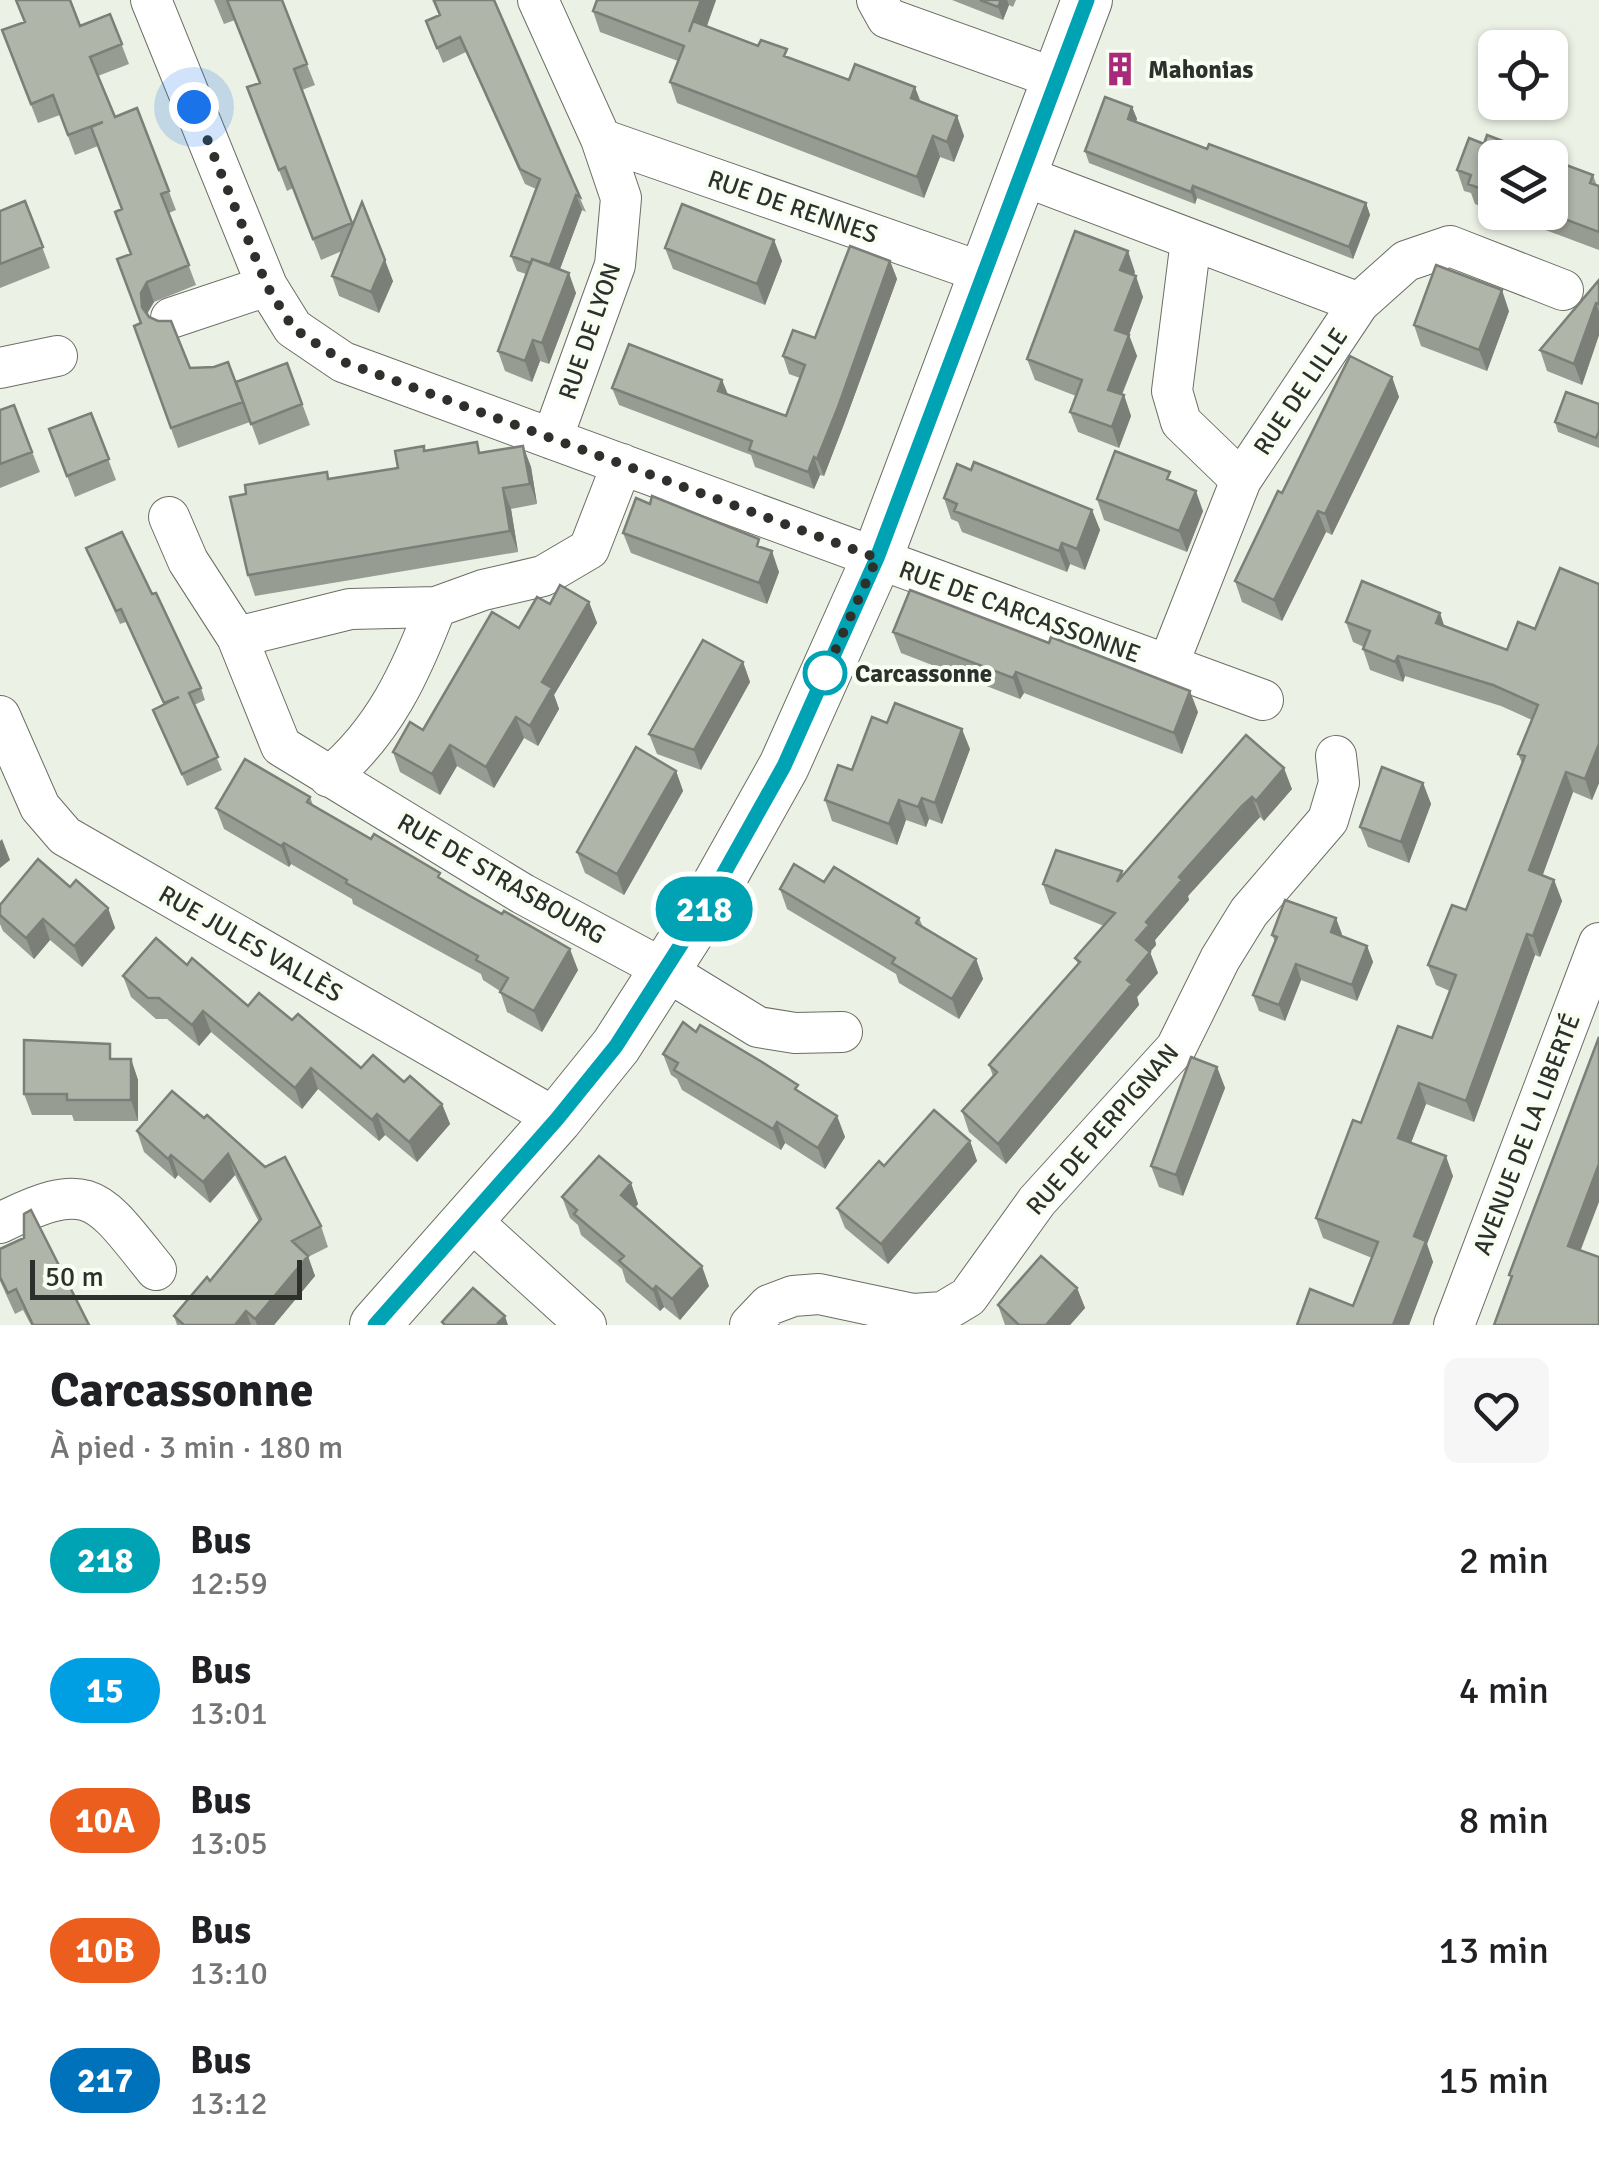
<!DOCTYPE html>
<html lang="fr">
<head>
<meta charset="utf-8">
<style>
  body { margin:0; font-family:Signika,sans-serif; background:#f6f6f6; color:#202124; height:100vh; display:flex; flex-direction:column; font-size:38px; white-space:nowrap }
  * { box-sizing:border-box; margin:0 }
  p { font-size:32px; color:#757577 }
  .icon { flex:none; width:55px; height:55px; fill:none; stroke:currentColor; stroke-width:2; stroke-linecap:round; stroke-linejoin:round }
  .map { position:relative; height:1325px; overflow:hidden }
  .sheet { display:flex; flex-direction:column; background:#fff; flex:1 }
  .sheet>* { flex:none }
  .badge { padding:0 20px; border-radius:32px; font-size:35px; line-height:65px }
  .controls { position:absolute; left:1478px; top:30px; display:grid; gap:20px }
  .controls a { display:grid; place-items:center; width:90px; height:90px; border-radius:15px; background:#fff; box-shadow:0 2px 8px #0004; font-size:50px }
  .scale { position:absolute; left:30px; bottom:25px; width:272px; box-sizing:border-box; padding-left:10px; border:5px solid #2e302b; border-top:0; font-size:28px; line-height:35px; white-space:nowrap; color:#2e302b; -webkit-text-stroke:8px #f9fef2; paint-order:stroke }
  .you { position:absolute; width:50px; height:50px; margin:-25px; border:8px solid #fff; border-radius:50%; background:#1a73e8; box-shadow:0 0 0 15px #1a73e833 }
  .map>.badge { position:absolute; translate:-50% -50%; box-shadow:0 0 0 5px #fff }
  .round { display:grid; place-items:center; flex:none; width:105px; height:105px; border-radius:15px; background:#f6f6f6 }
  .summary { display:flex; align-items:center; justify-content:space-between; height:170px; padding:0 50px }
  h1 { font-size:48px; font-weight:700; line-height:75px }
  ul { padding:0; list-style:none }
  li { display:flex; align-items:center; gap:30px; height:130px; padding:0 50px }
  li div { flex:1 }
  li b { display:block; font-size:38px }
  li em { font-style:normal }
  li .badge { min-width:110px; font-weight:700; text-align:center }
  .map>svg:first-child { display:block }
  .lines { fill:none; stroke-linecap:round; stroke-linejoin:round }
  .minor-casing { stroke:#6a6e64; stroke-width:42 }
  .tertiary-casing { stroke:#6a6e64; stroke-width:52 }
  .minor { stroke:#fff; stroke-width:40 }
  .tertiary { stroke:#fff; stroke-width:50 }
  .wall { fill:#979c92 }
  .shaded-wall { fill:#7b7f77 }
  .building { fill:#b0b5aa; stroke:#7b7f77; stroke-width:2.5 }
  .line-casing { stroke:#fff; stroke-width:22 }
  .line { stroke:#00a3b4; stroke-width:15 }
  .walk { stroke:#2e302b; stroke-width:10; stroke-dasharray:0 18 }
  .stop-dot { fill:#fff; stroke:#00a3b4; stroke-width:5 }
  .labels { text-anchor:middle; stroke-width:8; stroke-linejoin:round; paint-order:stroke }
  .poi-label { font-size:25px; font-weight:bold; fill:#2e302b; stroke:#f9fef2; text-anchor:start }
  .street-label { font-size:25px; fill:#2e302b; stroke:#f9fef2 }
  .stop-label { font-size:25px; font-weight:bold; fill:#2e302b; stroke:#f9fef2; text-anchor:start }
</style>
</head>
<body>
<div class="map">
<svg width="1599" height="1325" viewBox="0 0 1599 1325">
  <rect width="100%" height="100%" fill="#ecf1e5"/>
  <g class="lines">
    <g class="minor-casing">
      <path id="minor" d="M151 0 267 286 293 328 343 362 1263 700
        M538 0 601 139 621 198 615 265 552 439
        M877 0 887 18 1057 79
        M601 139 984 273
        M1021 175 1359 303
        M1191 240 1172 391 1181 422 1241 480
        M171 318 267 286
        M0 368 57 356
        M169 517 188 561 237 637 281 746 523 894 665 970 758 1027 795 1033 842 1032
        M237 637 350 609 436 607 483 590 543 576 589 549 622 464
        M1168 665 1241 480 1359 303 1406 261 1450 246 1563 290
        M0 716 40 807 65 836 557 1119
        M329 777C384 732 411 672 436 607
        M468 1218 586 1325
        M0 1223C91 1177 98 1198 156 1270
        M750 1325 769 1305 793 1296 819 1294 913 1314 943 1312 968 1297 1037 1201 1176 1048 1220 959 1249 912 1328 820 1339 783 1336 756
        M1454 1325 1599 943"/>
    </g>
    <g class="tertiary-casing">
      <path id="tertiary" d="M375 1325 557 1119 616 1046 705 907 784 766 877 558 1087 0"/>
    </g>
    <use href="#minor" class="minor"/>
    <use href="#tertiary" class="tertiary"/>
  </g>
  <path class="wall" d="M214 0H282L315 85 302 90 353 225 393 281 379 313 339 296 332 276 342 251 321 260 293 188 287 191 247 87 260 83 235 20 224 24Z
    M432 0H494L586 212 582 210 560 269 576 293 549 364 540 361 532 382 505 371 498 351 526 274 517 271 511 256 536 189 525 184 466 52 443 63 426 21 439 15Z
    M597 0H716L707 26 849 80 920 101 957 116 964 136 954 162 940 157 924 198 677 103 670 82 678 61 600 32 593 11Z
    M952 0H1016L1013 7 1009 5 1003 20Z
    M110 14 129 64 98 76 115 117 137 108 176 210 169 213 196 285 154 302 148 312V316L190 368 214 367 228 362 250 422 178 448 134 326 141 323 131 254 122 209 98 146 75 155 60 115 38 123 2 30 80 26Z
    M1132 107 1137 119 1136 122 1207 149 1366 203 1370 215 1353 259 1197 198 1195 204 1089 163 1085 151Z
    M1495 158V212L1475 204 1471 193 1464 191 1457 170Z
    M1593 175 1597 186H1599V250L1497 212H1550Z
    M25 201 50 268 0 288V211Z
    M774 240 782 261 765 305 673 269 665 248Z
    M890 261 897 279 844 424 824 476 820 475 814 489 755 467 751 455 619 405 612 388 722 380 728 395 786 416 800 378 789 374 783 356 815 338Z
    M1135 272 1134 275 1143 297 1129 335 1137 356 1122 395H1124L1131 416 1119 448 1078 432 1070 412 1076 396 1035 380 1027 359Z
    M1599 280V335L1582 385 1547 371 1540 350Z
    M1509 311 1487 371 1421 346 1414 325Z
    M287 363 310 425 259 445 236 382Z
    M1392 377 1399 397 1332 535 1326 532 1282 621 1242 602 1235 581 1282 493Z
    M1599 404V448L1558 432 1555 422Z
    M14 405 40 472 0 488V410Z
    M91 413 116 480 75 497 49 429Z
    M523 446 531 467 537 504 511 509 518 552 255 596 248 575 246 494 327 472 329 479 398 468 425 451 481 453Z
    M1173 482 1203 511 1187 552 1104 520 1097 499Z
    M944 498 1092 510 1100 530 1085 570 1070 564 1067 572 962 532 958 522 951 519Z
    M650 504 762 548 779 572 767 604 631 553 623 533Z
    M86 548 152 594 201 688 205 700 194 705 222 770 187 786 153 710 164 705 126 622 120 624Z
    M1599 584V783L1592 800 1573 792 1542 875 1554 880 1562 901 1540 957 1535 955 1474 1122 1426 1104 1411 1143 1453 1176 1427 1244 1433 1262 1409 1325H1297L1353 1306 1372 1258 1323 1238 1316 1218 1361 1123 1432 1038 1450 991 1436 985 1428 965 1466 910 1522 763 1518 754 1532 720 1501 706 1405 676 1403 682 1370 670 1363 649 1364 647 1353 642 1346 622 1445 627 1507 650Z
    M589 602 597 623 554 695 559 709 538 746 524 738 494 788 457 766 440 795 400 772 393 752 423 730 519 628 550 604Z
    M893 632 1198 712 1182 754 1024 693 1020 699 901 653Z
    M743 662 750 682 701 770 657 754 649 734Z
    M1246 735 1292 789 1264 821 1260 817 1250 826 1188 896 1189 900 1155 940 1156 945 1150 952 1158 973 1137 997 1139 1005 1006 1164 969 1132 962 1111 993 1076 989 1065 1078 964 1075 958 1104 926 1050 904 1043 884 1122 871 1123 875Z
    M970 749 942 824 929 819 926 827 906 820 897 845 832 821 825 800 852 770Z
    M676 771 683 791 624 895 585 873 577 852Z
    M1423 783 1431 804 1409 863 1368 847 1360 827Z
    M310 797 313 805 443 880 578 970 542 1032 507 1012 500 991 483 980 481 974 353 904 352 899 291 864 289 867 224 829 216 808Z
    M824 882 919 918 923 927 976 959 983 979 959 1019 899 983 896 974 787 909 780 889Z
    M70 887 108 908 115 928 82 967 50 940 34 959 3 931 0 924V905Z
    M1342 934 1341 936 1367 946 1373 962 1357 1001 1301 980 1285 1021 1259 1011 1253 995 1275 942 1272 935Z
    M187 965 248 1006 292 1020 361 1068 442 1104 450 1124 417 1162 385 1135 379 1141 318 1089 302 1109 211 1032 199 1046 167 1019H156L131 997 123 976Z
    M663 1054 800 1092 837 1116 845 1137 825 1169 785 1143 781 1150 682 1090 677 1079 671 1075Z
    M116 1059H131L138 1080V1121H74L72 1115H32L24 1094Z
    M1217 1067 1225 1088 1183 1196 1159 1187 1151 1166Z
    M172 1091 321 1226 328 1247 308 1257 315 1276 274 1325H177L174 1316 210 1281 259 1222 235 1175 210 1203 178 1175 175 1179 144 1152 137 1131Z
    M970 1141 977 1161 888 1264 845 1228 837 1208 884 1166Z
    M631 1183 638 1204 635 1208 709 1286 680 1320 664 1307 660 1311 626 1282 622 1269 581 1235 578 1225 570 1218 562 1197Z
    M0 1249 89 1325H31L23 1310 15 1314 0 1281Z
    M1077 1288 1085 1308 1070 1325H1005L998 1305Z"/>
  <path class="shaded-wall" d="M701 0H716L697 53 689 32Z
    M1001 0H1007L1009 5 1003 20 998 7Z
    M915 87 923 108 911 98Z
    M1132 107 1137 119 1132 131 1128 119Z
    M957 116 964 136 954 162 947 142Z
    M933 136 940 157 924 198 917 177Z
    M1193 186 1197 198 1195 204 1191 192Z
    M576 195 582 210 554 285 548 269Z
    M1366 203 1370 215 1353 259 1349 247Z
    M774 240 782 261 765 305 757 284Z
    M1128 251 1135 272 1128 291 1120 270Z
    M385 260 393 281 379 313 371 292Z
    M890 261 897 279 844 424 824 476 817 459Z
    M569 273 576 293 549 364 542 343Z
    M1136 276 1143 297 1123 351 1115 330Z
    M147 282 154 302 148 312 149 326 142 307 141 293Z
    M1502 290 1509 311 1487 371 1479 350Z
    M1596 303 1599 312V335L1582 385 1574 364Z
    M1129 335 1137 356 1115 411 1108 390Z
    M533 340 540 361 532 382 525 361Z
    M1392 377 1399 397 1332 535 1325 514Z
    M722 380 729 397 718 391Z
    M1124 395 1131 416 1119 448 1112 427Z
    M523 446 531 467 537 504 530 484Z
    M814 457 820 475 814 489 808 472Z
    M503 488 511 509 518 552 510 531Z
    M1196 491 1203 511 1187 552 1179 531Z
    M1092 510 1100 530 1085 570 1077 549Z
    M1318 511 1326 532 1282 621 1274 600Z
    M1062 543 1070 564 1067 572 1059 551Z
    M772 551 779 572 767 604 759 583Z
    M589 602 597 623 554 695 559 709 538 746 530 726 542 682Z
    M1440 613 1447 634 1436 623Z
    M1398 656 1405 676 1403 682 1395 662Z
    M743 662 750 682 701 770 694 750Z
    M1016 672 1024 693 1020 699 1013 678Z
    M1190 691 1198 712 1182 754 1174 733Z
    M516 717 524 738 494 788 486 767Z
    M962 729 970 749 942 824 935 803Z
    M1599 744V783L1592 800 1585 779Z
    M450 745 457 766 440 795 432 774Z
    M1284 768 1292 789 1264 821 1256 801Z
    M676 771 683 791 624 895 617 874Z
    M1566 772 1573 792 1537 891 1529 870Z
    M1423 783 1431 804 1409 863 1401 842Z
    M1252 797 1260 817 1188 896 1189 900 1155 940 1156 945 1143 960 1136 940 1146 922 1179 877Z
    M922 798 929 819 926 827 918 807Z
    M899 800 906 820 897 845 889 824Z
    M2 839 10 860 0 868V841Z
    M284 843 291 864 289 867 281 846Z
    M1554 880 1562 901 1540 957 1533 936Z
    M108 908 115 928 82 967 74 946Z
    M1336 918 1342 934 1337 948 1331 932Z
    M43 919 50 940 34 959 26 938Z
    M1527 934 1535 955 1474 1122 1466 1101Z
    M1367 946 1373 962 1357 1001 1352 985Z
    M570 949 578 970 542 1032 534 1011Z
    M1150 952 1158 973 1137 997 1139 1005 1006 1164 998 1144 1127 980Z
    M976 959 983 979 959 1019 952 999Z
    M1296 964 1301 980 1285 1021 1279 1005Z
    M203 1011 211 1032 199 1046 192 1025Z
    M131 1059 138 1080V1121L131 1100Z
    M1217 1067 1225 1088 1183 1196 1176 1175Z
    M311 1068 318 1089 302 1109 295 1088Z
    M1419 1083 1426 1104 1405 1158 1398 1138Z
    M442 1104 450 1124 417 1162 409 1142Z
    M377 1114 385 1135 379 1141 372 1120Z
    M837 1116 845 1137 825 1169 818 1148Z
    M777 1122 785 1143 781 1150 773 1129Z
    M970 1141 977 1161 888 1264 881 1244Z
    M228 1154 235 1175 210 1203 203 1182Z
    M171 1155 178 1175 175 1179 168 1159Z
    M1446 1156 1453 1176 1427 1244 1433 1262 1409 1325H1393L1414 1236Z
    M1599 1164V1202L1575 1265 1568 1246Z
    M631 1183 638 1204 628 1216 621 1195Z
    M308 1256 315 1276 274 1325H257L255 1319Z
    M702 1266 709 1286 680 1320 672 1299Z
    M656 1286 664 1307 660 1311 653 1290Z
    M1077 1288 1085 1308 1070 1325H1046Z
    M246 1311 251 1325H235Z
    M505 1316 508 1325H499L498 1323Z"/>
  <path class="building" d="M16 0H70L80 26 110 14 122 44 90 57 115 117 137 108 169 191 161 194 189 265 147 282 141 293 142 307 149 317 158 321H171L190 368 214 367 228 362 243 402 171 428 134 326 141 323 117 259 131 254 115 212 122 209 91 127 103 122 68 135 53 95 31 104 2 30 25 22Z
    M227 0H282L307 64 294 69 352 223 313 239 285 167 279 170 247 87 260 83Z
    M434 0H494L580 197 576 195 550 265 532 259 531 263 511 256 540 179 520 169 460 37 437 48 426 21 440 15Z
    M597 0H701L689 32 693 21 758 46 761 40 787 49 784 56 849 80 855 64 915 87 911 98 957 116 947 142 933 136 917 177 670 82 684 46 593 11Z
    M980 0H1001L998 7Z
    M1105 97 1132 107 1128 119 1207 149 1209 144 1366 203 1349 247 1193 186 1191 192 1085 151Z
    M1487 135 1547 158H1495V194L1468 184 1471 175 1457 170 1469 138 1484 144Z
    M1550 159 1593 175 1590 183 1599 186V232L1546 212H1550Z
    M25 201 43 247 0 264V211Z
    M362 202 385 260 371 292 332 276Z
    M682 204 774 240 757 284 665 248Z
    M1075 231 1128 251 1120 270 1136 276 1115 330 1129 335 1108 390 1124 395 1112 427 1070 412 1082 380 1027 359Z
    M850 246 890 261 838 407 817 459 814 457 808 472 749 450 752 441 612 388 629 344 722 380 718 391 786 416 805 365 783 356 793 330 815 338Z
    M532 259 569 273 542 343 533 340 525 361 498 351Z
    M1436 265 1502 290 1479 350 1414 325Z
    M1599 280V304L1596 303 1574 364 1540 350Z
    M1350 356 1392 377 1325 514 1318 511 1274 600 1235 581 1278 491 1282 493Z
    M287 363 302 404 251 424 236 382Z
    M1566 392 1599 404V431L1596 438 1555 422Z
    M14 405 32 452 0 464V410Z
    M91 413 109 459 67 476 49 429Z
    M477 442 479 453 523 446 530 484 503 488 510 531 248 575 230 497 246 494 245 485 327 472 328 479 398 468 395 451 424 446V451Z
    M1115 451 1170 472 1167 479 1196 491 1179 531 1097 499Z
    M974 462 1092 510 1077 549 1062 543 1059 551 954 511 957 504 944 498 957 464 971 470Z
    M652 496 759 539 757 546 772 551 759 583 623 533 636 498 650 504Z
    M122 532 152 594 156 593 201 688 189 693 218 757 182 774 153 710 179 697 164 703 121 609 116 611 86 548Z
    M1560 568 1599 584V744L1585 779 1566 772 1529 870 1554 880 1533 936 1527 934 1466 1101 1419 1083 1398 1138 1446 1156 1414 1236 1426 1241 1393 1325H1297L1310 1289 1353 1306 1378 1242 1316 1218 1353 1120 1361 1123 1398 1026 1432 1038 1456 975 1428 965 1452 905 1466 910 1525 756 1518 754 1538 705 1493 685 1398 656 1395 662 1363 649 1370 631 1346 622 1362 581 1440 613 1436 623 1507 650 1518 622 1535 629Z
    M560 585 589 602 542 682 552 688 530 726 516 717 486 767 450 745 432 774 393 752 410 722 423 730 492 612 519 628 537 597 550 604Z
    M910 590 1049 643 1051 637 1190 691 1174 733 1016 672 1013 678 893 632Z
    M703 640 743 662 694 750 649 734Z
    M895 703 962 729 935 803 922 798 918 807 899 800 889 824 825 800 838 765 852 770 872 717 887 723Z
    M1246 735 1284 768 1256 801 1252 797 1242 806 1179 877 1182 880 1146 922 1149 925 1136 940 1150 952 1127 980 1132 984 998 1144 962 1111 997 1072 989 1065 1080 962 1075 958 1115 913 1043 884 1056 850 1122 871 1117 882Z
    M636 747 676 771 617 874 577 852Z
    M245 759 310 797 307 802 371 839 374 834 440 873 438 877 470 896 502 914 504 911 570 949 534 1011 500 992 508 978 476 960 478 956 346 883 347 880 284 843 281 846 216 808Z
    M1382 767 1423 783 1401 842 1360 827Z
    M38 859 70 887 76 880 108 908 74 946 43 919 26 938 0 915V905Z
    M794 864 824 882 834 867 919 918 916 923 976 959 952 999 892 963 895 958 780 889Z
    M1285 900 1336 918 1331 932 1367 946 1352 985 1296 964 1279 1005 1253 995 1277 937 1272 935Z
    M156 938 187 965 192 958 248 1006 259 993 292 1020 298 1014 361 1068 373 1055 404 1082 410 1076 442 1104 409 1142 377 1114 372 1120 311 1068 295 1088 203 1011 192 1025 159 998H148L123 976Z
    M683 1022 696 1032 700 1025 762 1062 798 1085 795 1089 837 1116 818 1148 777 1122 773 1129 674 1070 678 1063 663 1054Z
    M1599 1037V1164L1568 1246 1599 1257V1325H1494L1512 1276 1509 1275Z
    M24 1040 110 1044V1059H131V1100H67V1094H24Z
    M1191 1057 1217 1067 1176 1175 1151 1166Z
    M172 1091 204 1118 207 1115 265 1167 285 1157 321 1226 292 1241 308 1256 255 1319 246 1311 235 1325H184L174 1316 207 1277 210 1281 261 1219 228 1154 203 1182 171 1155 168 1159 137 1131Z
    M934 1110 970 1141 881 1244 837 1208 879 1161 884 1166Z
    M599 1156 631 1183 621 1195 702 1266 672 1299 656 1286 653 1290 619 1261 624 1256 574 1214 577 1210 562 1197Z
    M31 1210 89 1325H33L16 1289 8 1293 0 1277V1249L24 1238V1214Z
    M1041 1256 1077 1288 1046 1325H1019L998 1305Z
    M473 1288 505 1316 498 1323 500 1325H445L442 1322Z"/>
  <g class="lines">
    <g class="line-casing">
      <path id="line" d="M375 1325 557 1119 616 1046 705 907 784 766 877 558 1087 0"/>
    </g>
    <use href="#line" class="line"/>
    <path class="walk" d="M194 107 267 286 293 328 344 362 877 558 825 673"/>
  </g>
  <defs>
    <g id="building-bare" transform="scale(2.7)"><path d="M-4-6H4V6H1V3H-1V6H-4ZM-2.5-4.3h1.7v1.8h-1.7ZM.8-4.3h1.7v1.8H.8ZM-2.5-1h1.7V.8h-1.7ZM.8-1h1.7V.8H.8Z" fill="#a92a7a" stroke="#f9fef2" stroke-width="2.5" paint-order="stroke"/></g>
  </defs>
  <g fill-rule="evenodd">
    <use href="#building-bare" x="1120" y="69"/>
  </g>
  <circle class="stop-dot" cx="825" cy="673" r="20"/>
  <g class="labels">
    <g class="poi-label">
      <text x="1148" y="78">Mahonias</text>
    </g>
    <g class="street-label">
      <text transform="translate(793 206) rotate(19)" y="9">RUE DE RENNES</text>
      <text transform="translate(589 331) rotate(-71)" y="9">RUE DE LYON</text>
      <text transform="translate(1300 391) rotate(-56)" y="9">RUE DE LILLE</text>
      <text transform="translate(1020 611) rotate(20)" y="9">RUE DE CARCASSONNE</text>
      <text transform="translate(502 878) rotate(30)" y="9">RUE DE STRASBOURG</text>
      <text transform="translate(251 943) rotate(30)" y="9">RUE JULES VALLÈS</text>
      <text transform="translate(1102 1129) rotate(-49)" y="9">RUE DE PERPIGNAN</text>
      <text transform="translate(1526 1134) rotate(-69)" y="9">AVENUE DE LA LIBERTÉ</text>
    </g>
    <g class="stop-label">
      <text x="855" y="682">Carcassonne</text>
    </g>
  </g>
</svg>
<div class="controls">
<a><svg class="icon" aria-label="locate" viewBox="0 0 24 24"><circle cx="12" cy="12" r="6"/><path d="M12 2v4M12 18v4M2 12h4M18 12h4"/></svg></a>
<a><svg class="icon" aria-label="layers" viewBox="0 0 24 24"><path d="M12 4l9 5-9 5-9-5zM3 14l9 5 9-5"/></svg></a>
</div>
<div class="scale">50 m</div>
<div class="you" style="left:194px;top:107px"></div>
<b class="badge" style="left:704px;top:909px;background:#00a3b4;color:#fff">218</b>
</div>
<section class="sheet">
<div class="summary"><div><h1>Carcassonne</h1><p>À pied · 3 min · 180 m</p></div><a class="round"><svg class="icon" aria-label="heart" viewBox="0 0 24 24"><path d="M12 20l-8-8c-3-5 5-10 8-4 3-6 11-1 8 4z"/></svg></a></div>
<ul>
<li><span class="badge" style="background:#00a3b4;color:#fff">218</span><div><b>Bus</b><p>12:59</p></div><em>2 min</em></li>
<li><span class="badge" style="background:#009fe3;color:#fff">15</span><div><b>Bus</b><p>13:01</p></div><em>4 min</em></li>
<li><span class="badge" style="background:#eb5e1d;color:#fff">10A</span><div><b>Bus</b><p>13:05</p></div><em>8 min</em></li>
<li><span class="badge" style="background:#eb5e1d;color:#fff">10B</span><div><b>Bus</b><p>13:10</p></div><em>13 min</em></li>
<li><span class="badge" style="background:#0072bc;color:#fff">217</span><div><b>Bus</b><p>13:12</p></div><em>15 min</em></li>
</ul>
</section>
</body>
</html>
